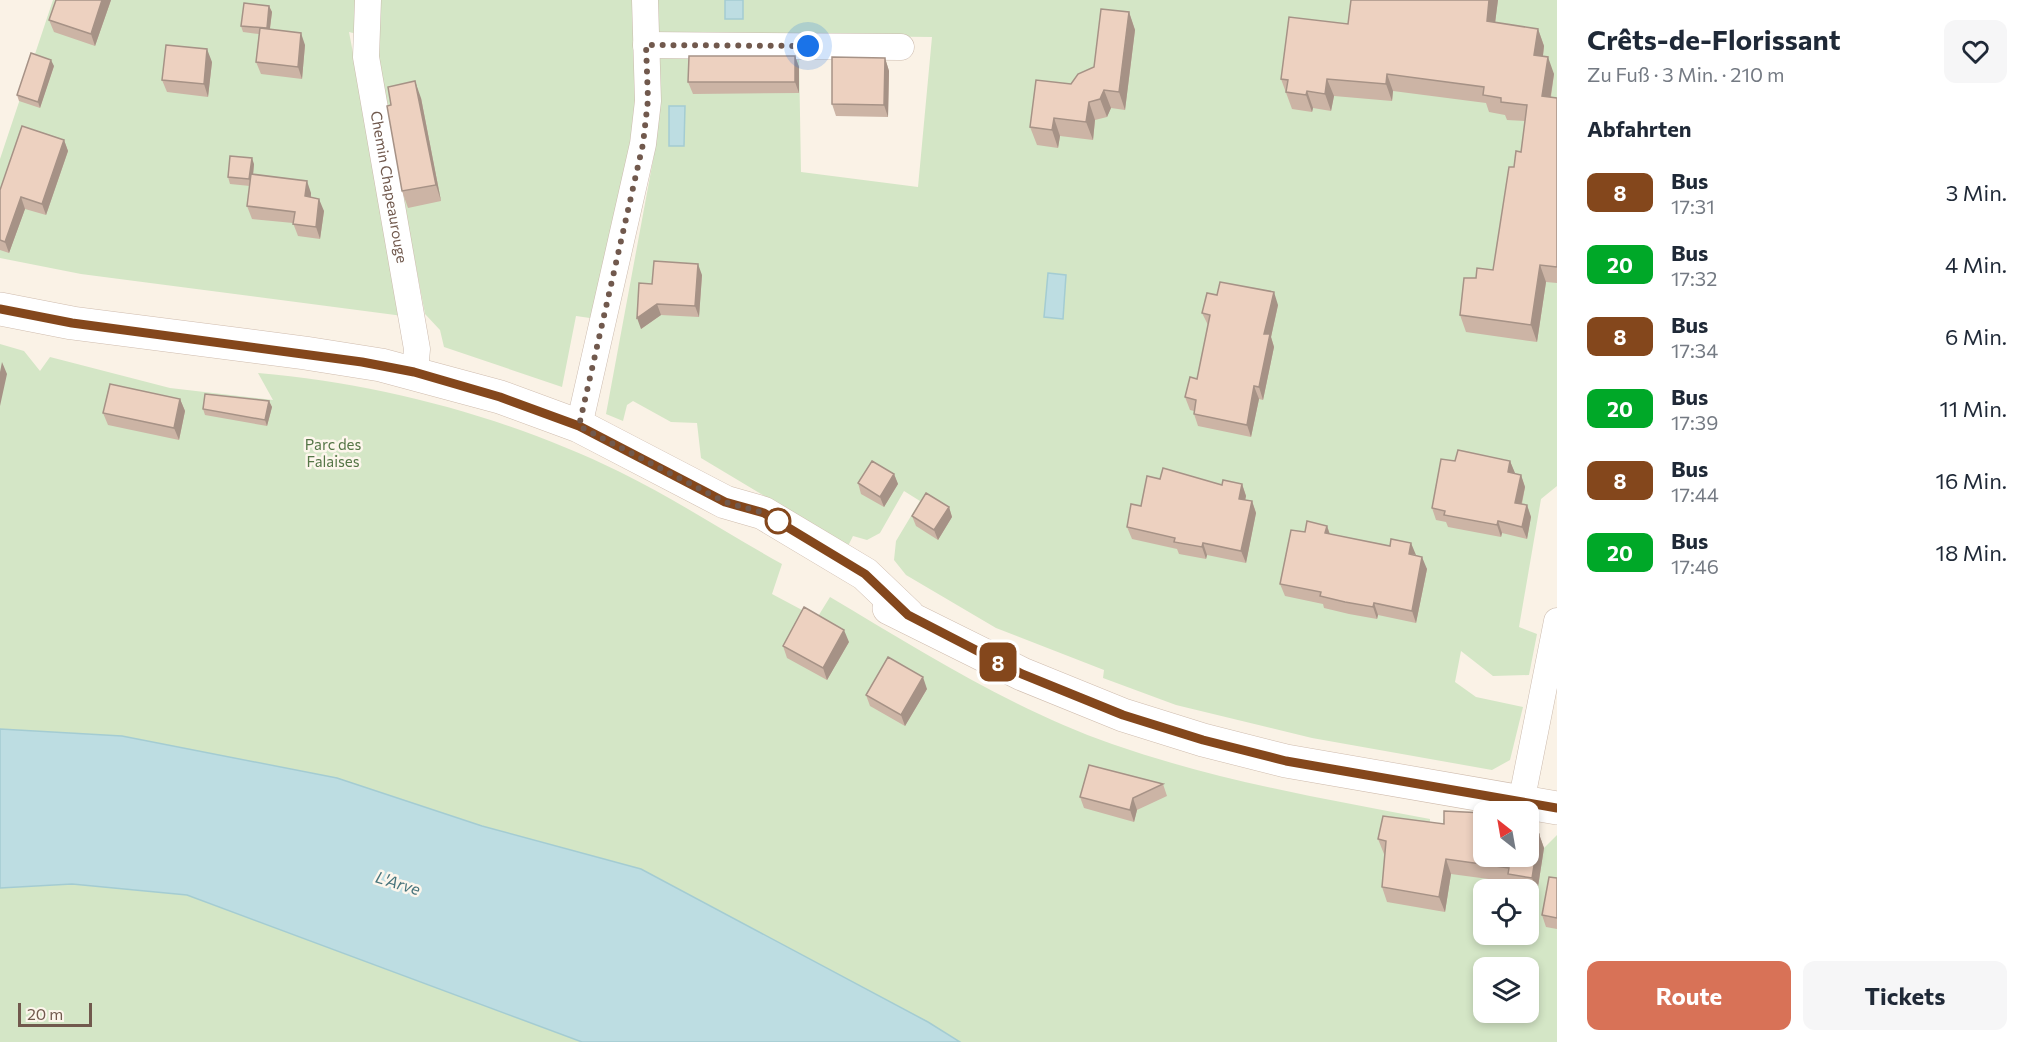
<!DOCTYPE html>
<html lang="de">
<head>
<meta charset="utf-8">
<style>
  body { margin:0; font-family:Commissioner,sans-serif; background:#f6f6f7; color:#1f2937; height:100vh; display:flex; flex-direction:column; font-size:22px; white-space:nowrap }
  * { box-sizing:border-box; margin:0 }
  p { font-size:20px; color:#747a83 }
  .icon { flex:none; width:33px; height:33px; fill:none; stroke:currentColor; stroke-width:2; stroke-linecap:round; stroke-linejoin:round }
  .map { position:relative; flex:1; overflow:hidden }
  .sheet { display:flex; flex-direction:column; background:#fff; width:480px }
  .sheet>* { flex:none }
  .badge { padding:0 12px; border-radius:9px; font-size:21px; line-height:39px }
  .needle { width:39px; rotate:329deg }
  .tools { position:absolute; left:1473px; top:801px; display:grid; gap:12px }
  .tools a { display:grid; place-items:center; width:66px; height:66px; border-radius:12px; background:#fff; box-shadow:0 3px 9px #0003; font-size:30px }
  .scale { position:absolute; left:18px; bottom:15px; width:74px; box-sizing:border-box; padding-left:6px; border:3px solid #71594d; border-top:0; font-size:16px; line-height:21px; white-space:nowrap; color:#71594d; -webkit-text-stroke:4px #fdf6ec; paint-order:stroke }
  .you { position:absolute; width:30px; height:30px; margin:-15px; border:4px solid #fff; border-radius:50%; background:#1a73e8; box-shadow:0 0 0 9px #1a73e833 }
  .map>.badge { position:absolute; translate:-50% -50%; box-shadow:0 0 0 3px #fff }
  h2 { padding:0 30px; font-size:22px; line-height:54px }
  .round { display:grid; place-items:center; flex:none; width:63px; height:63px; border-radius:12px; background:#f6f6f7 }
  .summary { display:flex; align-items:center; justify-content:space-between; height:102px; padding:0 30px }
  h1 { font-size:28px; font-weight:700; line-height:45px }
  .action { display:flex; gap:12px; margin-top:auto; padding:12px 30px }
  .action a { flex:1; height:69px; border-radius:12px; background:#d87257; color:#fff; font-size:24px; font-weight:700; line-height:69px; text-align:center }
  .action a+a { background:#f6f6f7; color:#1f2937 }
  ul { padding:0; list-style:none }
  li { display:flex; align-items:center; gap:18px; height:72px; padding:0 30px }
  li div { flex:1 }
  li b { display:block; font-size:22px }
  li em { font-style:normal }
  li .badge { min-width:66px; font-weight:700; text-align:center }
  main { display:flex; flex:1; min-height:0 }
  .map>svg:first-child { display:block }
  .green { fill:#d4e6c6; fill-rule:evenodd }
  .water { fill:#bddde2; stroke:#a4ccd2; stroke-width:1.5 }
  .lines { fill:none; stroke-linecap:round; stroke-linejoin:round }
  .minor-casing { stroke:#cbbaad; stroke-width:27 }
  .secondary-casing { stroke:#cfbcae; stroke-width:34 }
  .minor { stroke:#fff; stroke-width:26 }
  .secondary { stroke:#fff; stroke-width:33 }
  .wall { fill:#ccb4a5 }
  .shaded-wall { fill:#a69286 }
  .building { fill:#edd1c0; stroke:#a69286; stroke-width:1.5 }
  .line-casing { stroke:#fff; stroke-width:14 }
  .line { stroke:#84471c; stroke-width:9 }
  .walk { stroke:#71594d; stroke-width:6; stroke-dasharray:0 10.8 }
  .stop-dot { fill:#fff; stroke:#84471c; stroke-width:3 }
  .labels { text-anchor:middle; stroke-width:5; stroke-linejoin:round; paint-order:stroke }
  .street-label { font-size:15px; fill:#71594d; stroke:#fdf6ec }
  .park-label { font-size:15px; fill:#557647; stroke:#fdf6ec }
  .water-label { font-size:16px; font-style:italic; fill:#46737b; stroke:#fdf6ec }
</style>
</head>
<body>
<main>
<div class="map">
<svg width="1557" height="1042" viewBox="0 0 1557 1042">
  <rect width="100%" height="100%" fill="#faf2e6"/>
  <path class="green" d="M53 0H362L361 35 349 32 403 316 81 274 0 258V159Z
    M376 0H636L635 121 597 319 576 316 562 387 444 347 440 330 425 314 376 55Z
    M654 0H1557V486L1541 499 1519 627 1537 634 1529 675 1493 676 1461 651 1455 682 1476 697 1523 707 1510 760 1492 770 1312 738 1176 705 1103 678 1104 670 996 628 906 575 894 560 896 541 920 501 904 491 880 533 867 540 853 536 848 546 701 458 697 423 671 422 633 401 627 405 623 421 606 414 654 155 659 58 799 57 801 172 918 187 932 37 658 34Z
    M0 344 24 351 40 371 50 357 170 388 273 400 258 373C383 384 507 417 620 472 675 499 728 534 782 564L772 594 817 618 830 597C921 651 1012 709 1112 744 1215 780 1323 799 1430 819L1429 835 1443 838V819L1483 825 1484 856H1528L1529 846 1544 848 1557 835V1042H960L928 1022 641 869 482 826 337 778 122 736 0 729ZM1484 890H1528V934H1484ZM1484 968H1528V1012H1484Z
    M72 884 187 895 582 1042H0V888Z"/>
  <path class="water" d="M725 0H743V19H725Z
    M669 106H685L684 146H669Z
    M1048 273 1066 275 1063 319 1044 317Z
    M0 729 122 736 337 778 482 826 641 869 928 1022 960 1042H582L187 895 72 884 0 888Z"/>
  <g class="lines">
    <g class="minor-casing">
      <g id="minor">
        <path id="s1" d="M368 0 366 57 417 349 415 372"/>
        <path d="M646 45 901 47"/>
        <path d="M579 426 643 144 648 101 645 0"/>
        <path d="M1521 803 1557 621"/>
      </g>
    </g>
    <g class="secondary-casing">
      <path id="secondary" d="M0 309 72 323 305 353 381 365 500 397 579 426 725 502 763 513 865 574 908 615
        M889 608 1022 674 1123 715 1203 740 1286 761 1557 808"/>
    </g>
    <use href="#minor" class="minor"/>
    <use href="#secondary" class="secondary"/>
  </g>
  <path class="wall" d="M111 0 95 46 54 32 49 20Z
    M1498 0 1495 23 1538 29 1544 46 1543 56 1554 74 1551 97 1557 98V283L1546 282 1537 342 1466 332 1460 315 1476 278 1493 270 1514 167 1521 152 1525 121 1507 120 1505 115 1489 112 1486 103 1393 91 1392 101 1334 96 1331 111 1313 108 1312 112 1292 109 1281 79 1348 24Z
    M269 6 272 12 270 29 305 45 302 79 261 74 256 62 259 34 243 32 241 26Z
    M1129 12 1135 30 1125 110 1111 108 1107 117 1095 120 1093 140 1060 136 1058 148 1037 145 1030 127 1071 84 1094 67Z
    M795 56 799 67V93L693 94 688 82Z
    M885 58 889 71 888 117 836 116 832 104Z
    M212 62 208 97 167 92 162 80Z
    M54 66 40 108 19 101 17 95Z
    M421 98 441 201 408 208 402 191Z
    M64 140 68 151 46 215 25 209 9 253 0 250V190Z
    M254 164 253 174 311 193V197L324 211 320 239 298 236 293 223 252 219 247 206 250 186 230 184 228 177Z
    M702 275 699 317 661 315 641 329 652 284Z
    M1278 305 1271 337 1274 347 1263 400 1259 399 1251 437 1198 426 1194 414V411L1190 410 1185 397 1197 379 1208 325 1202 313Z
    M180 399 185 411 179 440 108 425 103 413Z
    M269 401 272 407 267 426 205 415 203 409Z
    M1455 461H1510L1515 474 1521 475 1525 487 1522 504 1527 505 1531 517 1527 539 1502 533 1501 537 1448 527 1446 522 1436 520 1432 508Z
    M894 474 898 484 884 507 861 494 858 483Z
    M1160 479 1222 485 1242 484 1246 496 1245 500 1252 501 1256 513 1246 563 1207 555 1206 559 1179 554 1177 549 1132 539 1127 527Z
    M949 507 952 517 938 540 916 526 912 516Z
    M1327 526 1330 534 1415 556 1427 569 1416 623 1378 615 1377 619 1349 614 1324 608 1323 604 1285 596 1280 584 1305 532Z
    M849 642 827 680 787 658 783 646Z
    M927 689 905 726 870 706 866 695Z
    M1163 784 1167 796 1137 810 1134 822 1084 808 1080 797Z
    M1539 834 1544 848 1537 893 1528 891V890L1513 889 1511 882 1451 874 1445 912 1387 902 1382 887 1385 854H1384L1378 839 1484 856Z
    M1557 878V929L1546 927 1542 915Z"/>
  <path class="shaded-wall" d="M102 0H111L95 46 91 34Z
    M1489 0H1498L1493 39 1487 21Z
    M269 6 272 12 269 35 267 28Z
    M1129 12 1135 30 1125 110 1119 92Z
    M1538 29 1544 46 1541 72 1534 55Z
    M301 33 305 45 302 79 298 67Z
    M207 49 212 62 208 97 204 84Z
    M795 56 799 67V93L795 82Z
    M1548 57 1554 74 1548 113 1542 96Z
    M885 58 889 71 888 117 884 105Z
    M51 60 54 66 40 108 38 102Z
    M1387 74 1393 91 1392 101 1386 84Z
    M1327 79 1334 96 1331 111 1325 94Z
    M415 81 421 98 441 201 436 185Z
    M1104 90 1111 108 1107 117 1100 99Z
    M1307 91 1313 108 1312 112 1306 95Z
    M1089 102 1095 120 1093 140 1086 122Z
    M1054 118 1060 136 1058 148 1052 130Z
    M64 140 68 151 46 215 42 204Z
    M252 158 254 164 252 186 249 179Z
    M307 181 311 193 310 209 305 196Z
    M21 197 25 209 9 253 5 242Z
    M319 199 324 211 320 239 316 227Z
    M698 264 702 275 699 317 695 306Z
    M1540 265 1546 282 1537 342 1531 325Z
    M1274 292 1278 305 1271 337 1274 347 1263 400 1259 387 1264 334Z
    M657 304 661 315 641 329 637 318Z
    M2 362 7 374 0 406V372Z
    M1254 386 1259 399 1251 437 1247 425Z
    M180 399 185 411 179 440 174 428Z
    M269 401 272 407 267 426 265 420Z
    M1510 461 1515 473 1512 484 1508 472Z
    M894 474 898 484 884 507 880 497Z
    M1521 475 1525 487 1519 515 1515 503Z
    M1242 484 1246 496 1243 511 1239 499Z
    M1252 501 1256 513 1246 563 1241 551Z
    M1527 505 1531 517 1527 539 1522 527Z
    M949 507 952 517 938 540 934 530Z
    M1498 521 1502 533 1501 537 1497 525Z
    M1327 526 1331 538 1325 533Z
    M1203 543 1207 555 1206 559 1202 547Z
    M1411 543 1416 555 1409 554Z
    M1422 557 1427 569 1416 623 1412 611Z
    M1374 603 1378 615 1377 619 1373 607Z
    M844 630 849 642 827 680 823 668Z
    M923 677 927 689 905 726 901 715Z
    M1133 798 1137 810 1134 822 1130 810Z
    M1539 834 1544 848 1537 893 1532 878Z
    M1446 859 1451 874 1445 912 1439 897Z"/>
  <path class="building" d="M56 0H102L91 34 49 20Z
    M1351 0H1489L1487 21 1538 29 1534 55 1548 57 1542 96 1557 98V267L1540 265 1531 325 1460 315 1464 278H1476L1477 268 1493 270 1509 167H1514L1516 151 1521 152 1527 105 1501 102V98L1483 95 1484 87 1387 74 1386 84 1327 79 1325 94 1307 91 1306 95 1286 92 1288 80 1281 79 1289 17 1348 24Z
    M244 3 269 6 267 28 241 26Z
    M1101 9 1129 12 1119 92 1104 90 1100 99 1089 102 1086 122 1054 118 1052 130 1030 127 1036 80 1071 84 1078 74 1094 67Z
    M260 28 301 33 298 67 256 62Z
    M166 45 207 49 204 84 162 80Z
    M31 53 51 60 38 102 17 95Z
    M689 56H795V82H688Z
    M832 57 885 58 884 105 832 104Z
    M415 81 436 185 402 191 387 106 391 105 388 87Z
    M22 126 64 140 42 204 21 197 5 242 0 240V190Z
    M230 156 252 158 249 179 228 177Z
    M251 174 307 181 305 196 319 199 316 227 293 224 295 212 247 206Z
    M654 261 698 264 695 306 657 304 637 318 639 283 652 284Z
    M1220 282 1274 292 1264 334H1270L1259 387 1254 386 1247 425 1194 414 1196 400 1185 397 1190 377 1197 379 1210 315 1202 313 1207 293 1217 295Z
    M110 384 180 399 174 428 103 413Z
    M205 394 269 401 265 420 203 409Z
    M1458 450 1510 461 1508 472 1521 475 1515 503 1527 505 1522 527 1498 521 1497 525 1444 515 1445 511 1432 508 1441 459 1455 461Z
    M872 461 894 474 880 497 858 483Z
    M1163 468 1222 485 1223 480 1242 484 1239 499 1252 501 1241 551 1203 543 1202 547 1174 542 1175 538 1127 527 1131 504 1141 506 1147 476 1160 479Z
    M926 493 949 507 934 530 912 516Z
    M1307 521 1327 526 1325 533 1390 546 1391 539 1411 543 1409 554 1422 557 1412 611 1374 603 1373 607 1345 602 1320 596 1321 592 1280 584 1291 530 1305 532Z
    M804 607 844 630 823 668 783 646Z
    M888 657 923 677 901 715 866 695Z
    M1089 765 1163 784 1133 798 1130 810 1080 797Z
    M1444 811 1484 813V856H1528V832L1539 834 1532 878 1508 874 1509 868 1446 859 1439 897 1382 887 1386 841 1378 839 1383 816 1444 824Z
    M1549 877 1557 878V918L1542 915Z"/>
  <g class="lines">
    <g class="line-casing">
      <path id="line" d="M0 309 72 323 362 362 414 372 500 397 579 426 725 502 764 513 865 574 908 615 1022 674 1123 715 1203 740 1286 761 1557 808"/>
    </g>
    <use href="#line" class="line"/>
    <path class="walk" d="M778 521 764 513 725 502 579 426 643 144 648 100 646 45 808 46"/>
  </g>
  <circle class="stop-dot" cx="778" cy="521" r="12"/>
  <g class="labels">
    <g class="street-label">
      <text dy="5" stroke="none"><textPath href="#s1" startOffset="189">Chemin Chapeaurouge</textPath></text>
    </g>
    <g class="park-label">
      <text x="333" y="450">Parc des<tspan x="333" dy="17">Falaises</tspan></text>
    </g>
    <g class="water-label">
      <text transform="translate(398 883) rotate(17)" y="6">L'Arve</text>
    </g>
  </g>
</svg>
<div class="tools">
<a><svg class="needle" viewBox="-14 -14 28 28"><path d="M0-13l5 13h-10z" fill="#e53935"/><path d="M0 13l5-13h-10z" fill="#747a83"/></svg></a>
<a><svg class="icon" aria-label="locate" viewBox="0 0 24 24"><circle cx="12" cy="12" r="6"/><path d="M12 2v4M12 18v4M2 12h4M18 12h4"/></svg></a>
<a><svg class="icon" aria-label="layers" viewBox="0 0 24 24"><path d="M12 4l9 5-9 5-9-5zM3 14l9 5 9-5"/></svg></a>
</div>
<div class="scale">20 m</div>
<div class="you" style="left:808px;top:46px"></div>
<b class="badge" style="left:998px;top:662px;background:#84471c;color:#fff">8</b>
</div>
<section class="sheet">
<div class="summary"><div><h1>Crêts-de-Florissant</h1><p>Zu Fuß · 3 Min. · 210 m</p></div><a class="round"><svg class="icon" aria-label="heart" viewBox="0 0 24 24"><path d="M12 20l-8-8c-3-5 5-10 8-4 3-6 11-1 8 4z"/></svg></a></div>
<h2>Abfahrten</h2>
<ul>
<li><span class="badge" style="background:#84471c;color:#fff">8</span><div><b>Bus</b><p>17:31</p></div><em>3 Min.</em></li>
<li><span class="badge" style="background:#00a828;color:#fff">20</span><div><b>Bus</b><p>17:32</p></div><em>4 Min.</em></li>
<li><span class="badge" style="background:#84471c;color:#fff">8</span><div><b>Bus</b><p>17:34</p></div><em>6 Min.</em></li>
<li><span class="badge" style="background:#00a828;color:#fff">20</span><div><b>Bus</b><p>17:39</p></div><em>11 Min.</em></li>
<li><span class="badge" style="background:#84471c;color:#fff">8</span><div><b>Bus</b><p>17:44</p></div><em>16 Min.</em></li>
<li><span class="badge" style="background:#00a828;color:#fff">20</span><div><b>Bus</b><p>17:46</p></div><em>18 Min.</em></li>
</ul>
<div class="action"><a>Route</a><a>Tickets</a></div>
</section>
</main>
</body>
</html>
